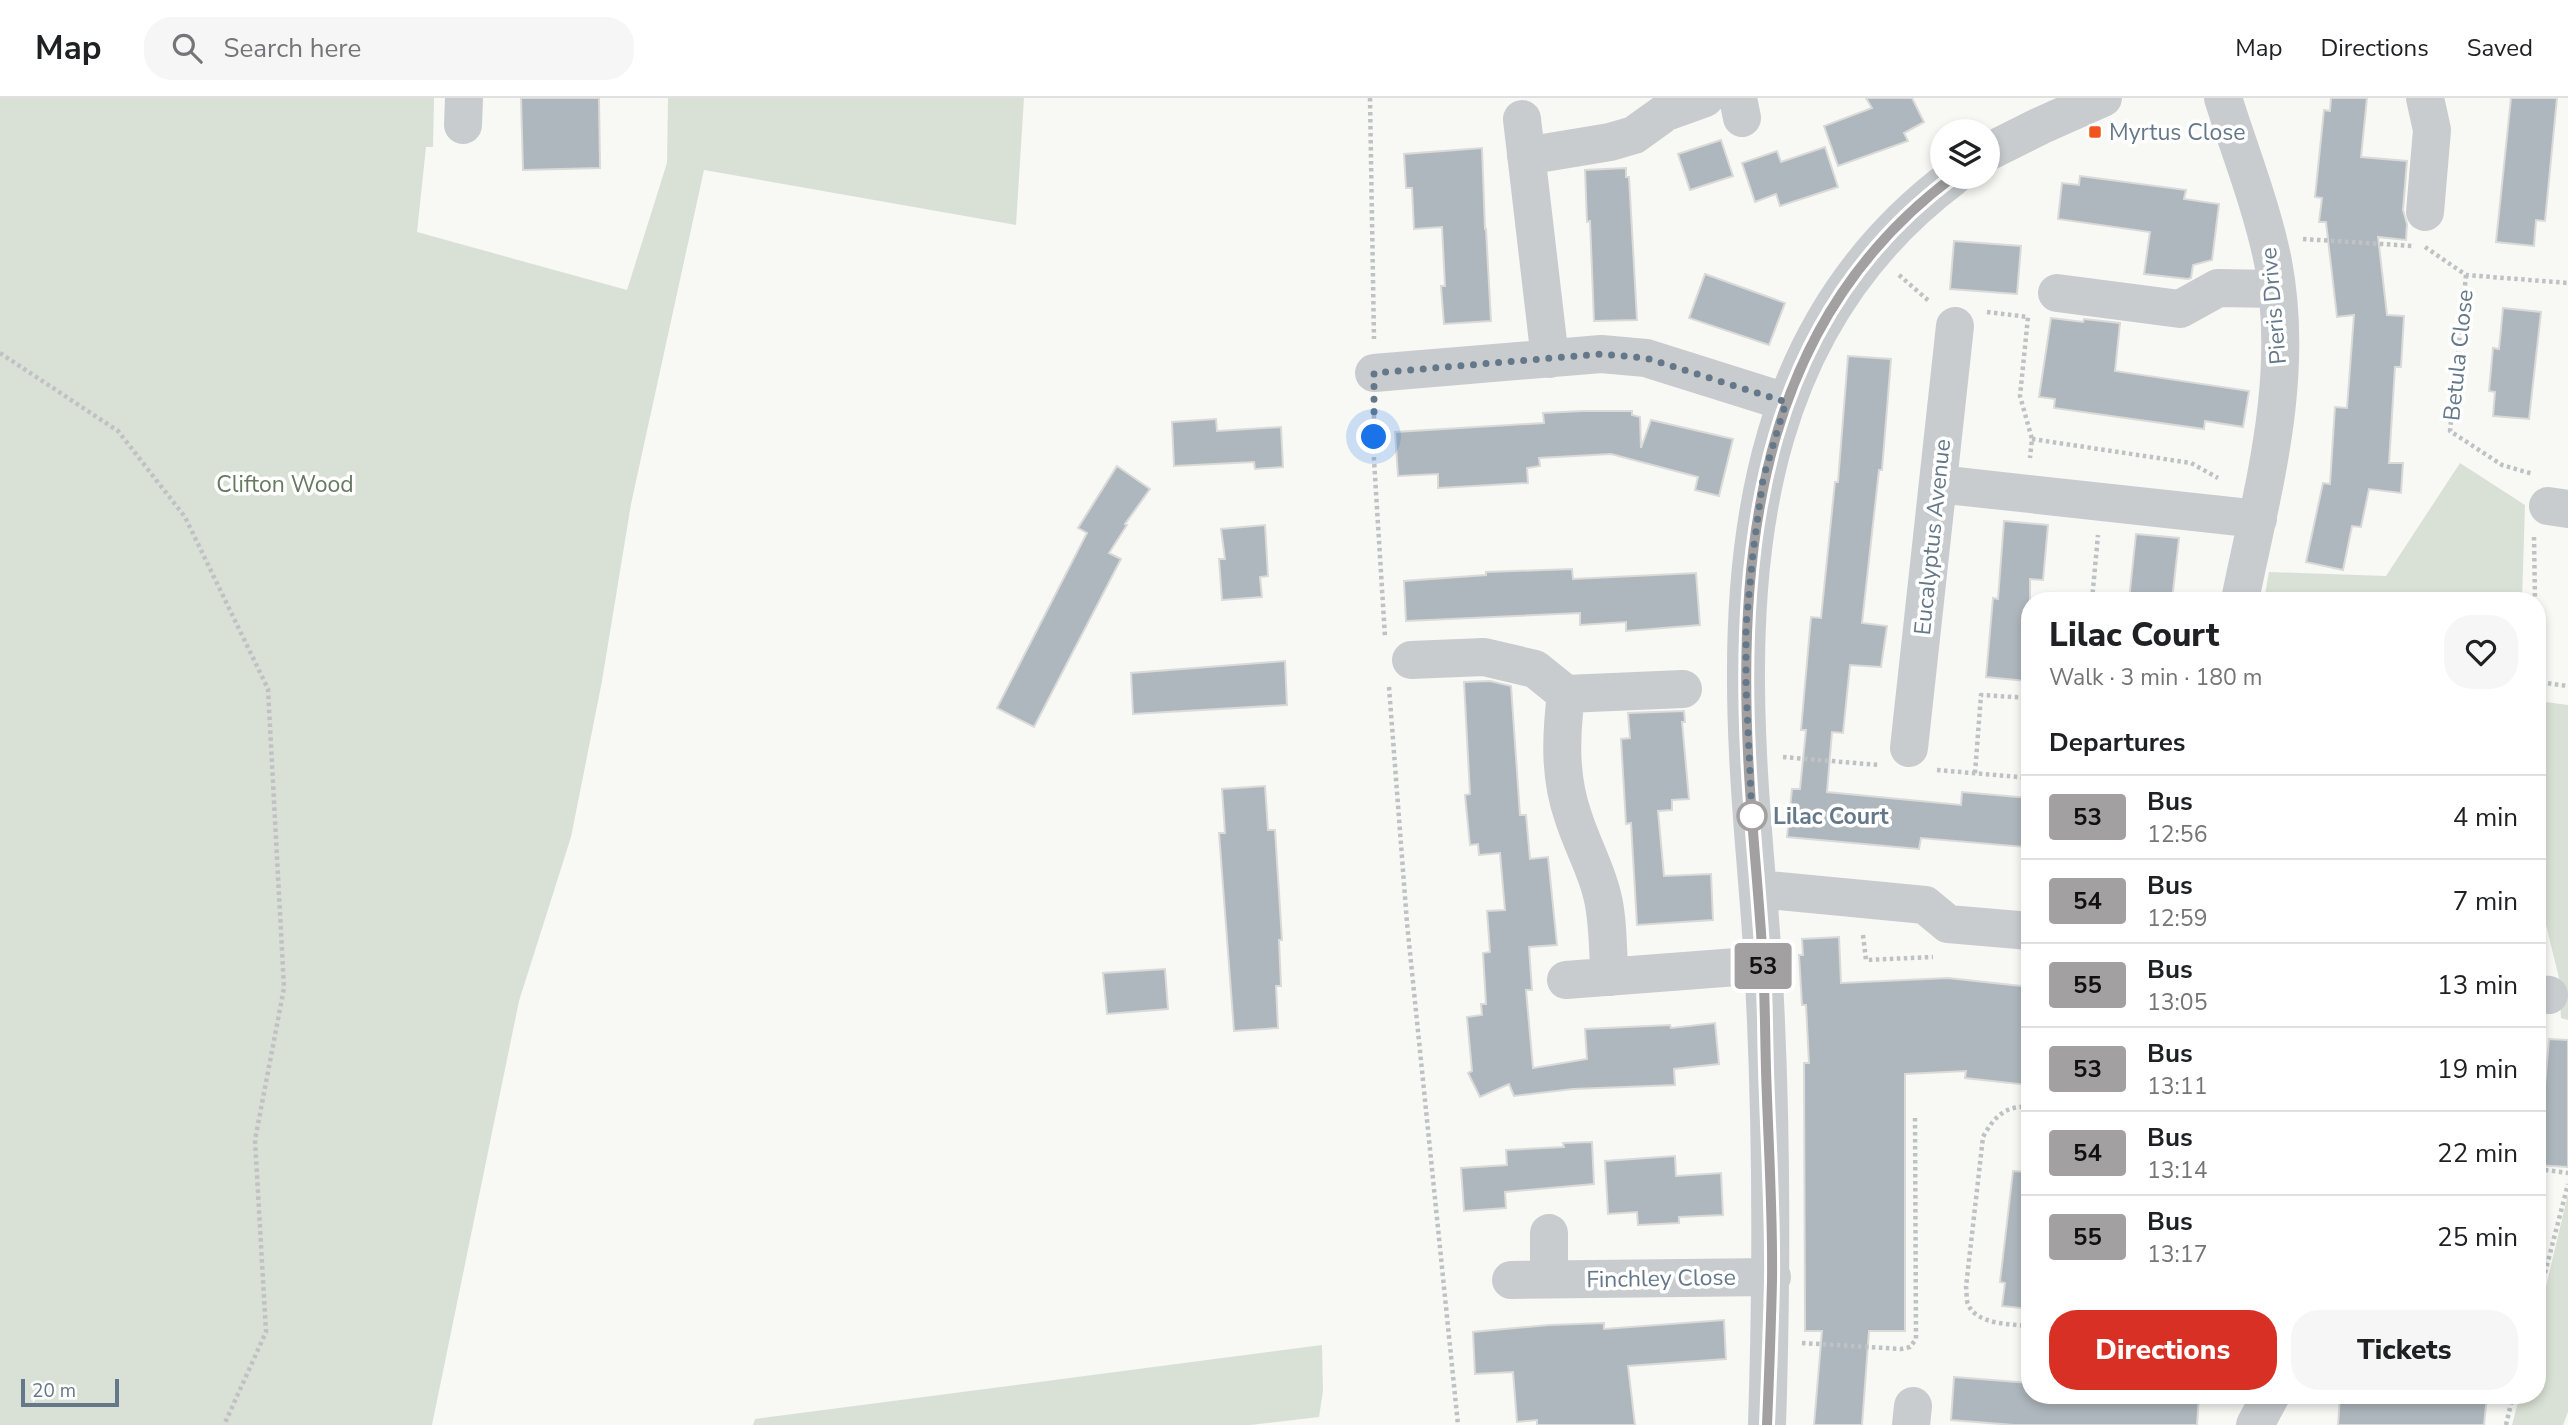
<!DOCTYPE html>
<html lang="en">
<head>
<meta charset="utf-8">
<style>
  body { margin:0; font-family:"Nunito Sans",sans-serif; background:#f6f6f6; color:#202124; height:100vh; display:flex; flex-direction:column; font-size:26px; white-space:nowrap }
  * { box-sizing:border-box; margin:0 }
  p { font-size:23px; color:#757577 }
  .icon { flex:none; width:38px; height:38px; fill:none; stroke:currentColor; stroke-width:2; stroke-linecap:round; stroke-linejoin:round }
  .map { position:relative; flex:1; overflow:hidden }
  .details { position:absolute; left:2021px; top:494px; width:525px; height:812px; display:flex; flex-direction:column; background:#fff; border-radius:28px; box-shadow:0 4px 10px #0003 }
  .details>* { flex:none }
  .badge { padding:0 14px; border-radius:5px; font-size:24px; line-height:46px }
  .fabs { position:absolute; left:1930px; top:21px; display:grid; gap:14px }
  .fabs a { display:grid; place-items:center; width:70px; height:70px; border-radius:50%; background:#fff; box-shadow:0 4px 10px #0003; font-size:35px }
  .scale { position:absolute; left:21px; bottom:18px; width:98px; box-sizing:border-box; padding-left:7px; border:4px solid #657889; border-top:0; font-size:19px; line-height:24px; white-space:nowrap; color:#657889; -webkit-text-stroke:5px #fff; paint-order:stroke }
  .you { position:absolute; width:35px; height:35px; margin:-18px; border:5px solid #fff; border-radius:50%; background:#1a73e8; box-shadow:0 0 0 10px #1a73e833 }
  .map>.badge { position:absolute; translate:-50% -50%; box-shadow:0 0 0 4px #fff }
  h2 { padding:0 28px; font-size:26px; line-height:63px }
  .round { display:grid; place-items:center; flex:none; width:74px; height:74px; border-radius:28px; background:#f6f6f6 }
  .summary { display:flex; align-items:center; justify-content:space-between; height:119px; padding:0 28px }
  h1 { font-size:33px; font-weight:800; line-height:52px }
  .button { display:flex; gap:14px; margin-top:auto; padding:14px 28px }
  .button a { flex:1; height:80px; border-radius:28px; background:#d93025; color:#fff; font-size:28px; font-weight:800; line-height:80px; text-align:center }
  .button a+a { background:#f6f6f6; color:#202124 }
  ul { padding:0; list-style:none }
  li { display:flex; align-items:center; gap:21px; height:84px; padding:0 28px; border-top:2px solid #e0e0e0 }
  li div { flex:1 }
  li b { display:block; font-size:26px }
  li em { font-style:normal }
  li .badge { min-width:77px; font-weight:700; text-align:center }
  header { display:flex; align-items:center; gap:42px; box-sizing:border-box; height:98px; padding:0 35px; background:#fff; border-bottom:2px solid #e0e0e0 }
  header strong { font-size:33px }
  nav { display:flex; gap:38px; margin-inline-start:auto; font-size:24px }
  .search { width:490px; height:63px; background:#f6f6f6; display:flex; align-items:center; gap:18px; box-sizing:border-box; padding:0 24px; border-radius:28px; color:#757577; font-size:26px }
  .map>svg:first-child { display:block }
  .green { fill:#d9e1d6 }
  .building { fill:#aeb7bd; stroke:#dadad8; stroke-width:2 }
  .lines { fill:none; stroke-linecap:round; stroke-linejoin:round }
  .path { stroke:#bfc2c4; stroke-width:4.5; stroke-dasharray:3.5 3.5; stroke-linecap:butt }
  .minor { stroke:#c8cccf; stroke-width:38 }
  .line-casing { stroke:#fff; stroke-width:16 }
  .line { stroke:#a2a0a0; stroke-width:10 }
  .walk { stroke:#657889; stroke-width:7; stroke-dasharray:0 12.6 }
  .poi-dot { fill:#f0551e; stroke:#fff; stroke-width:2.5 }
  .stop-dot { fill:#fff; stroke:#a2a0a0; stroke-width:3.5 }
  .labels { text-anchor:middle; stroke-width:7; stroke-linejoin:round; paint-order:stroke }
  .poi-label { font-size:23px; fill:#657889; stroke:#fff; text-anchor:start }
  .street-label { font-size:23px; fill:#657889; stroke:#fff }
  .park-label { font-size:23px; fill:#657a60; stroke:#fff }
  .stop-label { font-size:23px; font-weight:bold; fill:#657889; stroke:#fff; text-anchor:start }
</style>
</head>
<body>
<header>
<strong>Map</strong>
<div class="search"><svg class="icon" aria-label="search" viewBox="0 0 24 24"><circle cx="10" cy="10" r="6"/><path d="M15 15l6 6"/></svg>Search here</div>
<nav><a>Map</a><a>Directions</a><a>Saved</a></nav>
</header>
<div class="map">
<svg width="2568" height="1327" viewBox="0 0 2568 1327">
  <rect width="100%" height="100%" fill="#f8f8f5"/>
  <path class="green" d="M0 0H434L433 49H426L417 134 627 192 667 65 668 0H1024L1016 127 704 72 631 406 602 583 571 739 519 903 432 1327H0Z
    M2460 365 2525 407 2522 502H2264L2269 474 2386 478Z
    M2538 603 2568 607V922L2561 920 2559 880 2538 794Z
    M2568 1096V1314L2563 1327H2512L2520 1297H2538V1222Z
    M1322 1247 1323 1293 1319 1319 1250 1327H753L755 1321Z"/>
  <path class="building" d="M521 0H599L600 70 523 72Z
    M1866 0H1912L1924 24 1904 35 1908 43 1838 68 1824 28 1872 10Z
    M2331 0H2367L2361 59 2407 63 2403 112 2407 126 2406 142 2378 139 2387 217 2404 218 2401 269H2395L2389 365H2403L2401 395 2369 391 2361 429 2352 428 2343 472 2306 464 2323 385 2330 386 2335 309 2347 310 2354 217 2337 219 2326 124H2319L2322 100 2315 99 2324 12 2330 13Z
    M2511 0H2557L2545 123 2536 122 2534 148 2496 144Z
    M1721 42 1733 78 1690 92 1678 56Z
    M1825 49 1838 89 1780 108 1776 96 1755 104 1742 65 1777 53 1781 64Z
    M1482 50 1485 131H1486L1491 223 1444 226 1441 188H1445L1442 129 1414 131 1412 90H1406L1404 56Z
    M1626 70V79H1629L1637 222 1594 223 1590 123 1587 124 1585 72Z
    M2080 78 2186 92 2184 101 2219 106 2212 162 2193 167 2191 180 2188 181 2144 176 2150 134 2058 121 2062 85 2079 87Z
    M1954 143 2021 148 2017 196 1950 191Z
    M1705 176 1785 205 1769 247 1689 220Z
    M2503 210 2541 214 2529 321 2493 318 2495 294 2489 293 2493 250 2499 251Z
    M2051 220 2083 224 2084 221 2120 225 2115 273 2249 293 2243 329 2205 323 2204 331 2054 310 2055 301 2039 299Z
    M1848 258 1891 261 1882 372H1879L1862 525 1887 528 1881 569 1850 567 1843 635 1832 634 1827 694 1961 707 1962 694 2029 700 2025 749 1921 740 1919 751 1787 739 1792 691H1800L1806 632H1801L1811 519 1821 520 1835 384H1838Z
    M1582 313H1632V317L1640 319 1641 350 1651 322 1733 341 1719 398 1695 392 1698 379 1611 356 1539 360 1540 368 1527 370 1528 385 1438 390V376L1398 378 1395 334 1544 325 1543 315Z
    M1216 321 1217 333 1281 329 1283 369 1255 371 1254 364 1174 368 1172 324Z
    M1117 368 1150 391 1125 426 1127 427 1109 455 1121 461 1034 629 997 610 1087 435 1078 430Z
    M2004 423 2048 427 2043 482 2030 481V542L2026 583 1986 579 1993 500 1998 501Z
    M1265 427 1268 478 1260 479 1262 499 1222 502 1219 461H1225L1221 431Z
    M2136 436 2179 440 2172 502H2129Z
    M1572 471 1573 481 1696 475 1700 527 1626 533V524L1580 527V515L1406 523 1404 483 1486 477V474Z
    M1285 563 1287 607 1133 616 1131 575Z
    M1490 583 1511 588 1520 717H1526L1530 761 1548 759 1557 847 1529 849 1532 892H1526L1533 970 1587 961 1585 931 1670 927 1671 930 1715 925 1719 966 1674 971 1675 987 1573 991 1514 998 1509 986 1480 999 1468 975 1472 973 1467 919 1482 917 1481 906H1486L1483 855 1490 854 1487 813 1505 812 1500 755 1479 757 1478 746 1470 747 1465 697 1470 696 1464 584Z
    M1684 613 1685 624H1682L1689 701 1672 702V712L1658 713 1664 778 1711 776 1713 822 1637 827 1631 725 1626 726 1621 641 1630 640 1628 615Z
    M1265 688 1268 732H1275L1282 842H1279L1281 888H1276L1278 930 1234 933 1219 735H1225L1222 691Z
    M1839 839 1841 885 1948 880 2030 889V969L2028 987 1965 980 1966 973 1905 976V1233H1869L1862 1327H1814L1822 1233H1805L1804 965H1809L1806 907H1802L1799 857H1803L1802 841Z
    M1165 871 1168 911 1107 916 1103 875Z
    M2549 941 2568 942V1069L2538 1067Z
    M1592 1044 1594 1086 1505 1094 1506 1110 1464 1113 1461 1070 1507 1067 1506 1052 1564 1049 1563 1045Z
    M1675 1058 1676 1078 1721 1075 1723 1117 1679 1119V1125L1638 1127 1637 1114 1608 1116 1605 1063Z
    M2013 1073 2030 1074V1211L2002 1208 2005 1185 2000 1184Z
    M1724 1222 1726 1261 1628 1268 1635 1327H1537V1322L1517 1324 1513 1274 1475 1276 1473 1234 1549 1227 1604 1225V1231Z
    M1954 1279 2030 1285V1297H2199L2197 1327H2014L1951 1322Z
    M2340 1297H2487L2484 1327H2338Z"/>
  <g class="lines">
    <path class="path" d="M1370 0 1374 241
      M2303 141 2413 148
      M2425 149 2466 177 2568 185
      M1899 177 1930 204
      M2466 177 2450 333 2502 367 2533 376
      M1987 214 2028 219 2020 298 2032 341 2030 360
      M0 255 118 333 185 419 268 591 284 890 255 1042 266 1234 224 1327
      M1374 310V362L1385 539
      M2032 341 2191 365 2218 380
      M2534 439 2535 502
      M2092 502 2098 437
      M2538 580V584L2568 588
      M1389 589 1407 825 1458 1327
      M1783 659 1879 667
      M1937 672 2030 680
      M1975 675 1981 597 2030 600
      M1863 837 1866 862 1933 859
      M2030 1009C2005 1007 1994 1019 1983 1039L1966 1189C1967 1194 1966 1202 1968 1206 1976 1227 2011 1226 2030 1228
      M2538 1071 2568 1075
      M2538 1202 2568 1086
      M1802 1245 1901 1251 1910 1249 1916 1241 1915 1020
      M2506 1327 2513 1297"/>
    <path class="minor" d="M1738 0 1742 20
      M2223 0C2240 54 2262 109 2273 164 2295 280 2263 389 2240 502
      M2425 0 2432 32 2425 114
      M1522 21 1550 261
      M463 27 464 0
      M1988 54 2040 28 2103 0
      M1526 58 1610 44 1634 37 1666 14 1705 0
      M2057 195 2180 211 2218 190 2277 191
      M1374 275 1601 256 1646 260 1786 304
      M1938 386 2258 421
      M2548 408 2568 411
      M1411 562 1484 559 1535 571 1566 596 1683 591
      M1566 596C1561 637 1559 678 1573 718 1581 744 1594 767 1601 793 1609 820 1607 851 1610 879
      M1909 650 1955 228
      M1758 791 1925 807 1948 826 2030 833
      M1566 882 1763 867
      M2538 896 2549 897
      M1549 1135V1181
      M1511 1182 1772 1179
      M1767 1327C1772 1173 1772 1019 1763 865 1759 795 1751 725 1748 655 1737 435 1765 220 1953 79
      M1911 1327 1913 1308
      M2255 1327 2271 1297"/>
  </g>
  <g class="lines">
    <g class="line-casing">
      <path id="line" d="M1767 1327C1769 1279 1771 1230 1772 1182 1773 1112 1768 1041 1766 971 1765 936 1765 900 1763 865 1759 795 1751 725 1748 655 1738 436 1765 219 1953 79"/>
    </g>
    <use href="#line" class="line"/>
    <path class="walk" d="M1374 339V275L1601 256 1646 260 1786 304 1763 381 1753 455 1746 528V589L1752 718"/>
  </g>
  <rect class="poi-dot" x="2088" y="27" width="14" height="14" rx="3.5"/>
  <circle class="stop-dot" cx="1752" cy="718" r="14"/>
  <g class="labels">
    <g class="poi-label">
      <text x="2109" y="42">Myrtus Close</text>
    </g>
    <g class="street-label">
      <text transform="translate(2273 208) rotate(-95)" y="8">Pieris Drive</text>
      <text transform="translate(2458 257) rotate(-84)" y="8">Betula Close</text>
      <text transform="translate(1932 439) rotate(-84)" y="8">Eucalyptus Avenue</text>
      <text transform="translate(1661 1180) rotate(-1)" y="8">Finchley Close</text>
    </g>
    <g class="park-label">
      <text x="285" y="394">Clifton Wood</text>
    </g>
    <g class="stop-label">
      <text x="1773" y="726">Lilac Court</text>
    </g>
  </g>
</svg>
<div class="fabs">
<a><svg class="icon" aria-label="layers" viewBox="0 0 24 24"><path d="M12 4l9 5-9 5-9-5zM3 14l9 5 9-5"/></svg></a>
</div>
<div class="scale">20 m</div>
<div class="you" style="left:1374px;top:339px"></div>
<b class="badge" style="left:1763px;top:868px;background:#a2a0a0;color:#111">53</b>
<section class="details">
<div class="summary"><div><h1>Lilac Court</h1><p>Walk · 3 min · 180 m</p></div><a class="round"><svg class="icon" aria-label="heart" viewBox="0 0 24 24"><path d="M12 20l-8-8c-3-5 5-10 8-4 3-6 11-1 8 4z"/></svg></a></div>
<h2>Departures</h2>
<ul>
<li><span class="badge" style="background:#a2a0a0;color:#111">53</span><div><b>Bus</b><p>12:56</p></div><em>4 min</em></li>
<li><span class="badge" style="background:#a2a0a0;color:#111">54</span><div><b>Bus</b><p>12:59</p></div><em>7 min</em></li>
<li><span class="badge" style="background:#a2a0a0;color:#111">55</span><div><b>Bus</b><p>13:05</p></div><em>13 min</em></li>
<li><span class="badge" style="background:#a2a0a0;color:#111">53</span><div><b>Bus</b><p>13:11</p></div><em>19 min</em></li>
<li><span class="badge" style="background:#a2a0a0;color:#111">54</span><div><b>Bus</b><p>13:14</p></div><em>22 min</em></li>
<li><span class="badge" style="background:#a2a0a0;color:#111">55</span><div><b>Bus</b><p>13:17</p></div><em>25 min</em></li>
</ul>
<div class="button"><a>Directions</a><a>Tickets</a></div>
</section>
</div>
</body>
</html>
